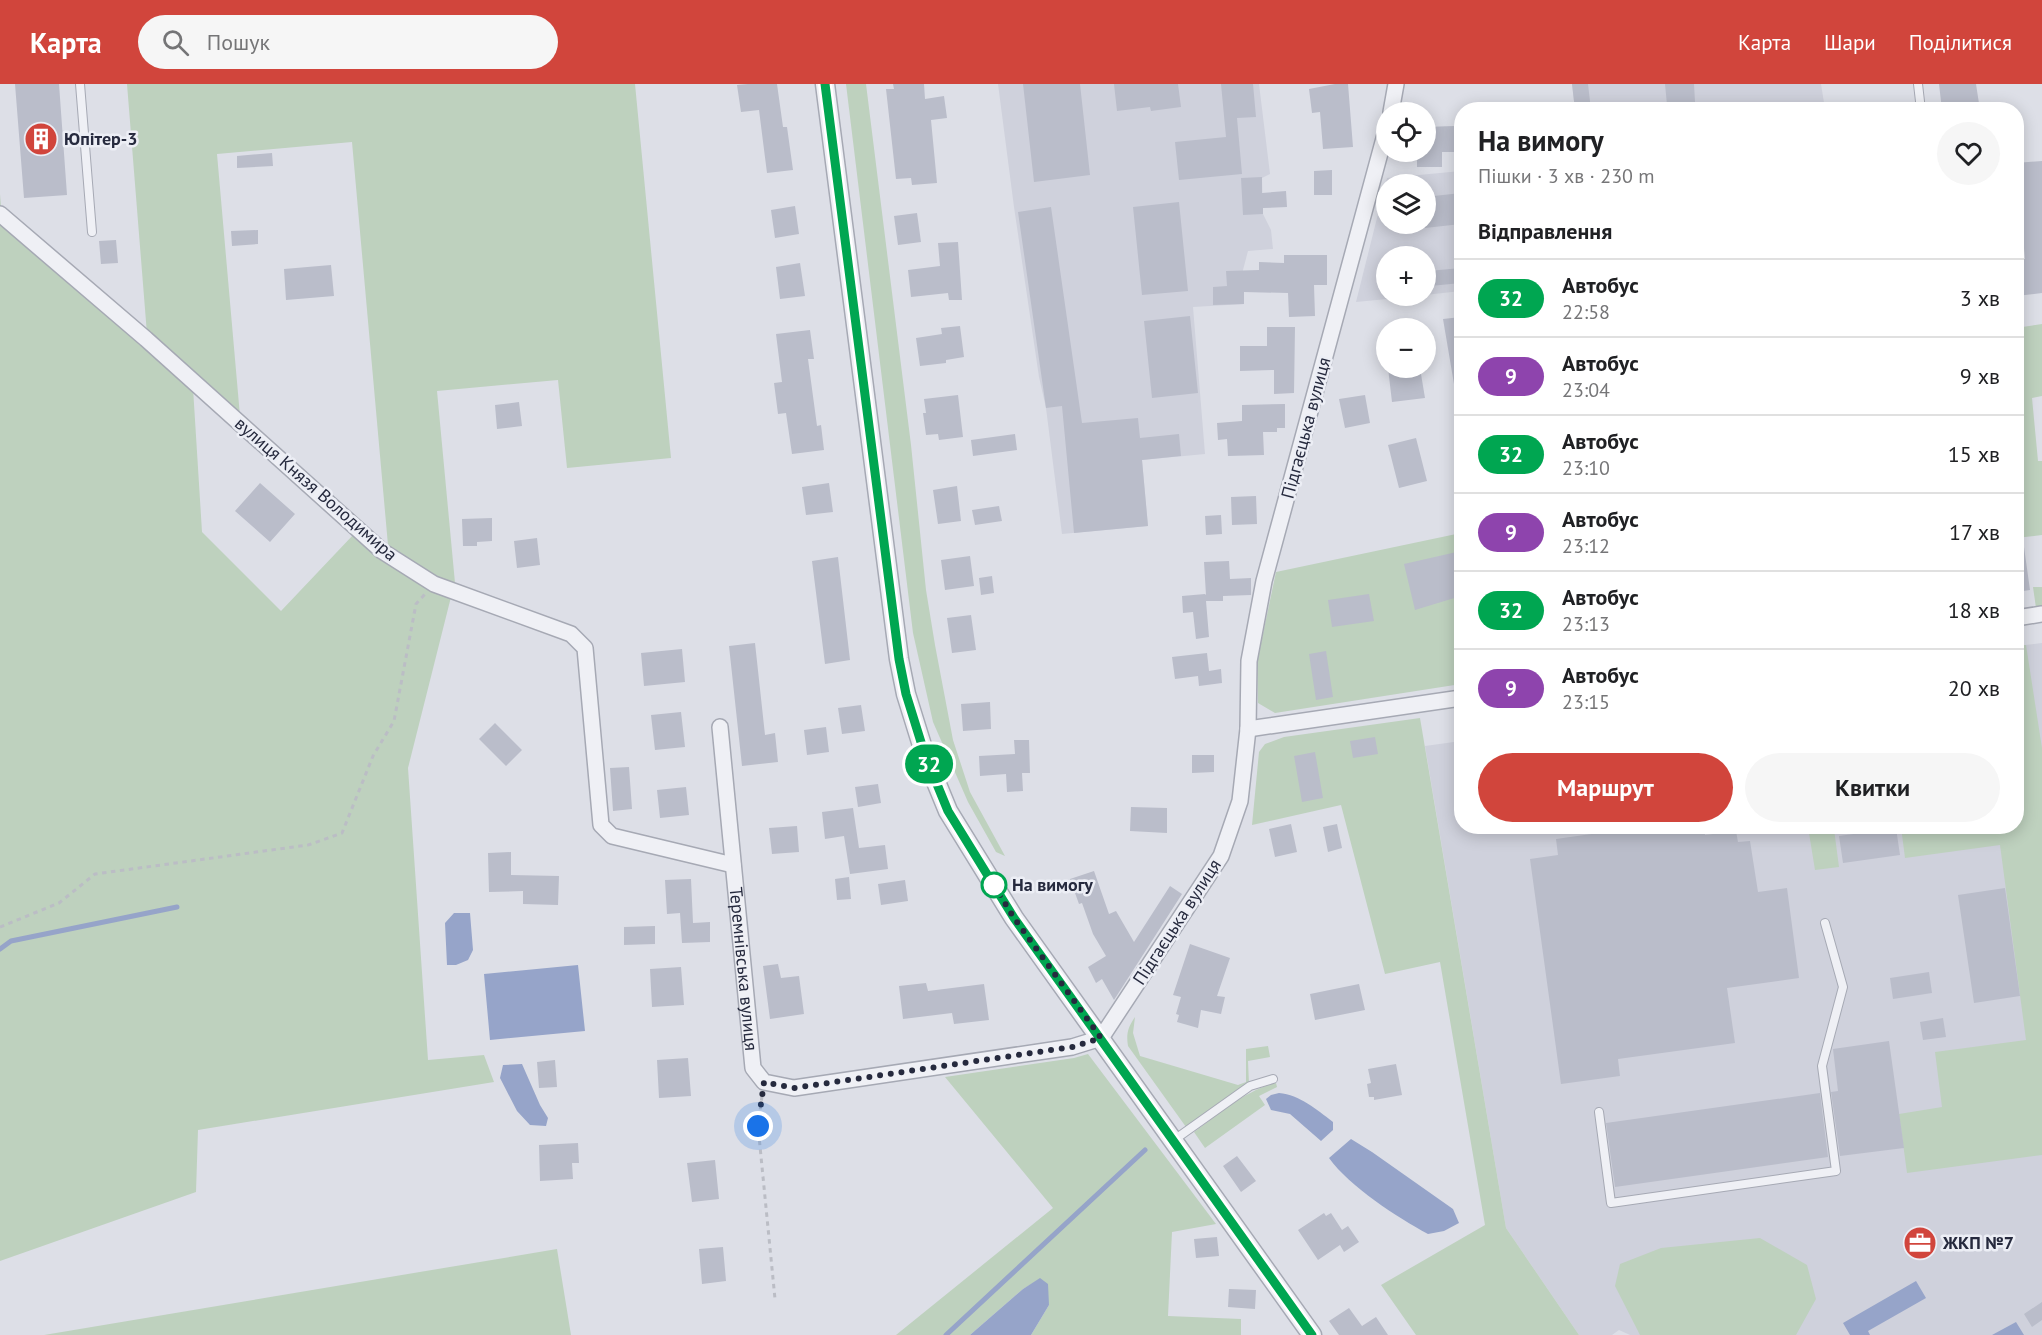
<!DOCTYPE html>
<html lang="uk">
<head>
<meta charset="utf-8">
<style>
  body { margin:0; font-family:"PT Sans",sans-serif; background:#f6f6f6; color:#202124; height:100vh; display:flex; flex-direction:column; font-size:22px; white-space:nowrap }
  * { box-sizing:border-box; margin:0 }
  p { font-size:20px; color:#757577 }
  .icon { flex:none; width:33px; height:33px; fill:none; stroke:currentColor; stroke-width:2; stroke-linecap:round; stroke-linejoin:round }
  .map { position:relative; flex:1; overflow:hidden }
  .drawer { position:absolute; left:1454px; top:18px; width:570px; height:732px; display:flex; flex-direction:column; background:#fff; border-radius:24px; box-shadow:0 3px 15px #0003 }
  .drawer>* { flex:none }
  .badge { padding:0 12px; border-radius:20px; font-size:21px; line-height:39px }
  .controls { position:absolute; left:1376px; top:18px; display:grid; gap:12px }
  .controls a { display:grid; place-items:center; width:60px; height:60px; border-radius:50%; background:#fff; box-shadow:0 3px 15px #0003; font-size:30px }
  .you { position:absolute; width:30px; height:30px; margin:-15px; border:4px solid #fff; border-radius:50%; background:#1a73e8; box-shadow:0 0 0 9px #1a73e833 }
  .map>.badge { position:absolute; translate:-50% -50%; box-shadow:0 0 0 3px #fff }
  h2 { padding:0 24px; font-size:22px; line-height:54px }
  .round { display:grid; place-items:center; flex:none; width:63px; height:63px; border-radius:32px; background:#f6f6f6 }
  .overview { display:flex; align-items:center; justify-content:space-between; height:102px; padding:0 24px }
  h1 { font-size:28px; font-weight:700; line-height:45px }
  .action { display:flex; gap:12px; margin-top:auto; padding:12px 24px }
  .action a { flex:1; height:69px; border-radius:36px; background:#d1453c; color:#fff; font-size:24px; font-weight:700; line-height:69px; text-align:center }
  .action a+a { background:#f6f6f6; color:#202124 }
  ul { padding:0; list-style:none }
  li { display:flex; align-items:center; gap:18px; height:78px; padding:0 24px; border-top:2px solid #e0e0e0 }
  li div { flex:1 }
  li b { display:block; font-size:22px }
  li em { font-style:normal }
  li .badge { min-width:66px; font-weight:700; text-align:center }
  header { display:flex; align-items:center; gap:36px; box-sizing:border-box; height:84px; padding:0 30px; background:#d1453c; color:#fff }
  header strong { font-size:28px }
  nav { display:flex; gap:33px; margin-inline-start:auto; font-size:21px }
  .search { width:420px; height:54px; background:#f6f6f6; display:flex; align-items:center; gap:15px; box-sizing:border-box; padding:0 21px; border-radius:33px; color:#757577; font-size:22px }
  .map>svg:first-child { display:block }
  .built { fill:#cfd1dc; fill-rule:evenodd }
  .green { fill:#bed1be }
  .water { fill:#96a4c9 }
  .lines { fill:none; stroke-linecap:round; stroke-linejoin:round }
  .stream { stroke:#96a4c9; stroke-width:5 }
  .building { fill:#babdca }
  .service-casing { stroke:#a6a9b4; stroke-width:10 }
  .minor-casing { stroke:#a6a9b4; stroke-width:18 }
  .tertiary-casing { stroke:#a6a9b4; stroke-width:21 }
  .path { stroke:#bbbdc5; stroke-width:3; stroke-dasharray:4.5 4.5; stroke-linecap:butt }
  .service { stroke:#eff0f5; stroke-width:8 }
  .minor { stroke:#eff0f5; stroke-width:15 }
  .tertiary { stroke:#eff0f5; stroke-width:18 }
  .line-casing { stroke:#fff; stroke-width:14 }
  .line { stroke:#00a651; stroke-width:9 }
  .walk { stroke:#262a3e; stroke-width:6; stroke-dasharray:0 10.8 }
  .stop-dot { fill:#fff; stroke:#00a651; stroke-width:3 }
  .labels { text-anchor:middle; stroke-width:5; stroke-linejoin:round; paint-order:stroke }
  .poi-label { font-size:18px; font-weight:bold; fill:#262a3e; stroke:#eceef5; text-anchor:start }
  .street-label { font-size:18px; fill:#262a3e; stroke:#eceef5 }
  .stop-label { font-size:18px; font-weight:bold; fill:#262a3e; stroke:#eceef5; text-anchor:start }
</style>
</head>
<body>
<header>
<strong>Карта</strong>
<div class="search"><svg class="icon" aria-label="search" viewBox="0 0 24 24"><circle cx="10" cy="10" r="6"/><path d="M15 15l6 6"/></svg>Пошук</div>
<nav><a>Карта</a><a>Шари</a><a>Поділитися</a></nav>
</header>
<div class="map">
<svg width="2042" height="1251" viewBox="0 0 2042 1251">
  <rect width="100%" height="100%" fill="#dddfe7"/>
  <path class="built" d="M998 0H1259L1270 90 1262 94 1263 130 1271 146 1273 165 1248 167 1243 186 1244 220 1193 223 1205 370 1142 376 1148 442 1062 450 1046 324 1039 293 1014 123Z
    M1572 0H1821L1825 25H1575Z
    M1461 87V207L1425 211V172H1386V212H1418L1356 218 1387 94ZM1386 100H1425V140H1386Z
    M2042 559V1251H1630L1619 1246 1612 1251H1579L1506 1144 1425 662 1461 657V742H2016V562Z"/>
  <path class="green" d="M127 0H635L671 374 567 384 558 296 437 307 455 499 437 494 388 461 352 58 217 70 240 332 147 250Z
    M846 0H866L911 361 926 506 935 561 953 656 970 708 1005 772 996 768 968 718 933 638 913 549Z
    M0 110 1 123 193 304 202 448 281 527 354 450 451 513 408 684 428 976 484 971 494 998 198 1046 196 1108 0 1177Z
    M2042 240V312L2032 314 2038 377H2042V451L2016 454V244Z
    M1461 449V600L1275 629 1258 619 1257 578 1276 488Z
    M2033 503H2042V523L2036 524Z
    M2026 561 2042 664V1071L1907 1089 1899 1030 1942 1023 1935 968 2026 956 2000 761 1905 774 1901 743 2016 742V562Z
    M1420 634 1506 1144 1579 1251H1416L1381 1201 1485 1141 1440 878 1385 890 1341 721 1252 741 1259 668 1265 660 1284 653Z
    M1808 743H1853L1834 745 1839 783 1815 786Z
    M1135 933 1133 949 1140 972 1238 1001 1246 998V965L1268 962 1270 973 1248 977 1249 1000 1239 1005 1186 1043 1128 962C1126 950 1128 943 1135 933Z
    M1088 970 1216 1140 1172 1148 1168 1232 1241 1235V1251H1031L1049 1221 1040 1195 1023 1205 970 1251H896L1053 1124 945 993 1074 974Z
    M1276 999 1277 1003 1259 1012 1265 1021 1205 1064 1194 1048C1221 1029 1244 1007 1276 999Z
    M1760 1154 1807 1181 1816 1215 1796 1251H1640L1615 1202 1620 1180 1661 1164Z
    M557 1165 571 1251H44Z"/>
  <path class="water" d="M454 829H470L473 866 468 876 456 881H447L445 839Z
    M578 881 585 947 490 956 484 890Z
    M522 980 540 1021 548 1034 546 1042 530 1041 517 1027 500 994 503 981Z
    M1279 1009C1300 1011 1316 1025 1333 1038V1046L1321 1057 1290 1030 1271 1026 1266 1015 1271 1011Z
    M1351 1055 1372 1068 1453 1125 1459 1139 1444 1147 1428 1150C1397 1133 1350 1103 1329 1074Z
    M1040 1194 1048 1200 1049 1221 1031 1251H970L1023 1205Z
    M1916 1197 1926 1214 1868 1247 1870 1251H1850L1843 1239Z
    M2016 1238 2024 1251H1992Z"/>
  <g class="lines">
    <path class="stream" d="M0 865 11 857 177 823
      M946 1251 1145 1066"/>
  </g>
  <path class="building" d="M15 0H59L67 111 24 114Z
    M748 0H777L783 43H787L793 86 767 89 759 26 741 28 737 1Z
    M893 0H924L925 15 944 12 947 34 931 36 937 99 912 101 911 94 896 95 886 5H894Z
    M1023 0H1080L1090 91 1034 98Z
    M1114 0H1178L1181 23 1151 27 1150 23 1117 27Z
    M1221 0H1253L1256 33 1237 34 1242 90 1179 96 1175 58 1226 53Z
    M1335 0H1348L1353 63 1323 65 1320 28 1312 29 1309 5Z
    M1572 0H1588L1591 26H1575Z
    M1665 0H1694L1695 18 1667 21Z
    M1939 0H1976L1980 26H1942Z
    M1454 42V68H1442V83H1417V68H1425V43Z
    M272 69 273 82 237 84V72Z
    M2042 77V209L2016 212V176L2025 175 2016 79Z
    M1332 86V111H1314V87Z
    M1262 93V109L1286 107 1287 123 1263 124V130L1243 131 1241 94Z
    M1461 109V140L1425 144V113Z
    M1179 118 1188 207 1142 211 1133 123Z
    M795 122 799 150 775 154 771 126Z
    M1051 123 1082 339 1138 334 1140 354 1179 350 1181 372 1142 376 1148 442 1074 449 1062 322 1046 324 1018 128Z
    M917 129 921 158 898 161 894 132Z
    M258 146V160L232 162 231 147Z
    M116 156 118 179 101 180 99 157Z
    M958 158 962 216H949L948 209 911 213 908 186 940 182 938 159Z
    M1284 171H1327V201H1314L1315 232 1289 233 1288 209 1244 208V220L1213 221V203L1227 202 1226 187 1259 186V178L1284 179Z
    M800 179 805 212 780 215 776 183Z
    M331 181 334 212 286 216 284 185Z
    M1461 184V199L1430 202 1428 187Z
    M1190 232 1198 309 1152 314 1144 237Z
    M1461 233V299L1454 300 1443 235Z
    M960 242 964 273 946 276V279L920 282 916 254 942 250 941 244Z
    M1267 243H1295L1294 309 1274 310V286L1240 287V262H1267Z
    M810 246 814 275H808L817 342 821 341 824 366 792 370 786 329 778 330 774 299 782 298 776 250Z
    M1388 284H1420L1425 314 1392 318Z
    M958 311 963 353 939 356 938 350 926 351 923 329H926L924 315Z
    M1365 311 1370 339 1345 344 1339 315Z
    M519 318 522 342 497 345 495 321Z
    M1285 320V344H1277V348H1263L1264 371 1228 372 1227 355 1218 356 1217 339 1242 337V321Z
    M1015 350 1017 366 973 372 971 356Z
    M1416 354 1427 397 1399 404 1388 361Z
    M260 399 295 430 270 458 235 427Z
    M829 399 833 428 806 431 802 403Z
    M957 402 961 437 938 440 933 406Z
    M1256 412 1257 440 1232 441 1231 413Z
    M999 422 1002 437 975 441 972 426Z
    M1221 431 1222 450 1206 451 1205 432Z
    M492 434V457L477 458V462H463L462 435Z
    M537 454 540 481 517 484 514 457Z
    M2016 463H2024L2030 506 2016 508Z
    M1461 467V512L1415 526 1404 480Z
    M970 472 974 502 945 506 941 476Z
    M838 473 850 576 825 580 812 477Z
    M1229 477 1230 495 1251 494V511L1223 512V517H1206L1209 553 1196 555 1193 528 1183 529 1182 512 1205 510 1206 511 1204 478Z
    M992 492 994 509 981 511 979 494Z
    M1369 510 1374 537 1332 543 1328 516Z
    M971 531 976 566 952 569 947 534Z
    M755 559 765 651 775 649 778 678 742 682 729 562Z
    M682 565 685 598 644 602 641 569Z
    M1326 567 1333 613 1316 616 1309 570Z
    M1207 569 1209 587 1221 585 1222 599 1199 602 1198 592 1175 595 1172 573Z
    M990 618 991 645 963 647 961 620Z
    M861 621 865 647 842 650 838 624Z
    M681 628 685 663 655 666 651 631Z
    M495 639 522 666 506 682 479 655Z
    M826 643 829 668 807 671 804 646Z
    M1375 653 1378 670 1353 674 1350 657Z
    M1014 656H1029L1030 689H1022L1023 707 1007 708 1006 690 980 692 979 672 1015 670Z
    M1315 668 1323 714 1302 718 1294 672Z
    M1192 671H1214V688L1192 689Z
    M629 683 632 725 613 727 610 684Z
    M878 700 881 719 858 723 855 703Z
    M686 703 689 731 660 734 657 706Z
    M1131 723 1167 724V749L1130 747Z
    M853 724 859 764 885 761 888 785 850 790 844 752 825 755 822 728Z
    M1291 740 1297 768 1275 773 1269 745Z
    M1337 740 1342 764 1328 768 1323 743Z
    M797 742 799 768 772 770 769 744Z
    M1648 742H1704L1705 751 1736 747 1738 758 1750 757 1758 808 1787 804 1799 894 1727 904 1735 959 1618 975 1620 992 1561 1000 1530 775 1558 771 1556 755Z
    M1896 744 1900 771 1843 779 1839 752Z
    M511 768V791L559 792 558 821 523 820V807L489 808 488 769Z
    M1094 787 1109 830 1116 827 1134 858 1170 802 1182 810 1114 916 1102 895 1096 899 1088 883 1106 872 1093 850 1082 819 1079 820 1070 795Z
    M849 793 851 815 837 816 835 795Z
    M691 795 693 839 710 838V858L682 859 680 829 667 830 665 796Z
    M905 796 908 817 881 821 878 800Z
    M2005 804 2020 912 1974 919 1958 811Z
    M655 842V860L624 861V843Z
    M1190 860 1230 874 1217 912 1225 913 1221 930 1201 926 1198 944 1177 938 1179 931 1176 930 1181 913 1173 911Z
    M778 880 781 894 799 892 804 930 770 935 763 882Z
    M681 883 684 921 652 923 650 885Z
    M1929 888 1932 909 1893 915 1890 894Z
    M926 899 928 907 984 900 989 936 954 940 952 929 903 935 899 902Z
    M1359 900 1365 926 1315 936 1310 910Z
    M1943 934 1946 953 1923 956 1920 938Z
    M1889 957 1904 1064 1840 1072 1831 1008 1838 1007 1833 965Z
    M688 974 691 1012 659 1014 657 976Z
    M555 976 557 1003 539 1004 537 978Z
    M1396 980 1402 1011 1374 1016V1013H1369L1367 1000 1371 999 1368 985Z
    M1820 1009 1828 1073 1615 1103 1606 1039Z
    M578 1059 579 1079H572L573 1095 540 1097 539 1061Z
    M1237 1072 1256 1097 1241 1108 1223 1082Z
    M715 1076 719 1115 692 1118 687 1079Z
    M1324 1129 1326 1132 1331 1129 1342 1146 1348 1142 1359 1158 1344 1168 1340 1161 1318 1176 1298 1146Z
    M1217 1153 1219 1172 1196 1174 1194 1155Z
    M723 1163 726 1197 702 1200 699 1165Z
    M1229 1205 1256 1206 1255 1225 1228 1223Z
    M2042 1218V1236L2032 1243 2024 1230Z
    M1349 1224 1362 1242 1376 1233 1388 1251H1339L1329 1237Z"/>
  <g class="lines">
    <g class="service-casing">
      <path id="service" d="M80 0 92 148
        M1918 0 1921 26
        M1599 1028 1611 1119 1836 1087 1822 982 1843 903 1825 839
        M1174 1056 1250 1002 1273 995"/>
    </g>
    <g class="minor-casing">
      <g id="minor">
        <path d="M1391 28 1396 0"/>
        <path d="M0 130 146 255 382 467 434 500 571 550 585 564 601 741 612 752 733 781"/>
        <path d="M2016 534 2042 530"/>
        <path id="s1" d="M720 643 753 984 764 998 794 1004 1072 963 1101 954 1221 772 1240 717 1248 645 1249 577 1264 497 1386 47"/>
        <path d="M1248 645 1461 614"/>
      </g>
    </g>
    <g class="tertiary-casing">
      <path id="tertiary" d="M825 0 899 575 906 610 925 671 948 727 1014 834 1312 1251"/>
    </g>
    <path class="path" d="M0 843 59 819 95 790 308 761 342 749 373 672 394 637 416 520 425 510
      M762 1012 758 1042 775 1215"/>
    <use href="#service" class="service"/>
    <use href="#minor" class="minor"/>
    <use href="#tertiary" class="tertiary"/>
  </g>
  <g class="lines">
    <g class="line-casing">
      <path id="line" d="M825 0 899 575 906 610 925 671 948 727 1014 834 1312 1251"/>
    </g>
    <use href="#line" class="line"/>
    <path class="walk" d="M758 1042 764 998 794 1004 1072 963 1101 954 1014 834 994 801"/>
  </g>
  <defs>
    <g id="building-disc" transform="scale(1.725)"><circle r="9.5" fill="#d1453c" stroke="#eceef5"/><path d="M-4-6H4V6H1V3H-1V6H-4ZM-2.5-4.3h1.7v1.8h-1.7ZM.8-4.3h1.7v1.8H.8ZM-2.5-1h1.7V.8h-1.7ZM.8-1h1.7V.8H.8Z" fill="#fff"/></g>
    <g id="office-disc" transform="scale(1.725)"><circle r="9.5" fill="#d1453c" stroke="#eceef5"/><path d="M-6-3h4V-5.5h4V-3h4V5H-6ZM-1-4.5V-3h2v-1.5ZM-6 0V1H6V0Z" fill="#fff"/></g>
  </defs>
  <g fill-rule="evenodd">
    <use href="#building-disc" x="41" y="55"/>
    <use href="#office-disc" x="1920" y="1159"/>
  </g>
  <circle class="stop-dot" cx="994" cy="801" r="12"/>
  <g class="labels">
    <g class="poi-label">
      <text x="64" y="61">Юпітер-3</text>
      <text x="1943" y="1165">ЖКП №7</text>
    </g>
    <g class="street-label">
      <text transform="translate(1306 344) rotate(-75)" y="6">Підгаєцька вулиця</text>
      <text transform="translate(316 405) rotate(41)" y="6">вулиця Князя Володимира</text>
      <text transform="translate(1177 838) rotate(-57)" y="6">Підгаєцька вулиця</text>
      <text dy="6" stroke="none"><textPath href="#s1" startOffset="243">Теремнівська вулиця</textPath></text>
    </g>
    <g class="stop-label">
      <text x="1012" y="807">На вимогу</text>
    </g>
  </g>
</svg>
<div class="controls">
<a><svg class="icon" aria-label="locate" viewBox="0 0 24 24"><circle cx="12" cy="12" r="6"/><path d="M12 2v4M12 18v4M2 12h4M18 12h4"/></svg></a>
<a><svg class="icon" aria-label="layers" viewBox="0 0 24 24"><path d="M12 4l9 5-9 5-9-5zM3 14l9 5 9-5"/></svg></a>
<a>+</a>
<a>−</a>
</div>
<div class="you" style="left:758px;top:1042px"></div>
<b class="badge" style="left:929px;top:680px;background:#00a651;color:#fff">32</b>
<section class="drawer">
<div class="overview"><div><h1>На вимогу</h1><p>Пішки · 3 хв · 230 m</p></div><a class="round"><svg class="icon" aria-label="heart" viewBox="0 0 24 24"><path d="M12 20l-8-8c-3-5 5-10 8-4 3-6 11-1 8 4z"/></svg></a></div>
<h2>Відправлення</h2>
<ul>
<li><span class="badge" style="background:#00a651;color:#fff">32</span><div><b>Автобус</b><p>22:58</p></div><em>3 хв</em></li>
<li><span class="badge" style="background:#8e44ad;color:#fff">9</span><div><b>Автобус</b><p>23:04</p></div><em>9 хв</em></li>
<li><span class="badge" style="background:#00a651;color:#fff">32</span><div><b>Автобус</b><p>23:10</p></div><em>15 хв</em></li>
<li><span class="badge" style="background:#8e44ad;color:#fff">9</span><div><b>Автобус</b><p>23:12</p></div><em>17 хв</em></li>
<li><span class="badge" style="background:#00a651;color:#fff">32</span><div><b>Автобус</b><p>23:13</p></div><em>18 хв</em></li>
<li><span class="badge" style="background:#8e44ad;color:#fff">9</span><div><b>Автобус</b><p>23:15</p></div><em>20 хв</em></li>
</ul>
<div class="action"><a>Маршрут</a><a>Квитки</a></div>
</section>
</div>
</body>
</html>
